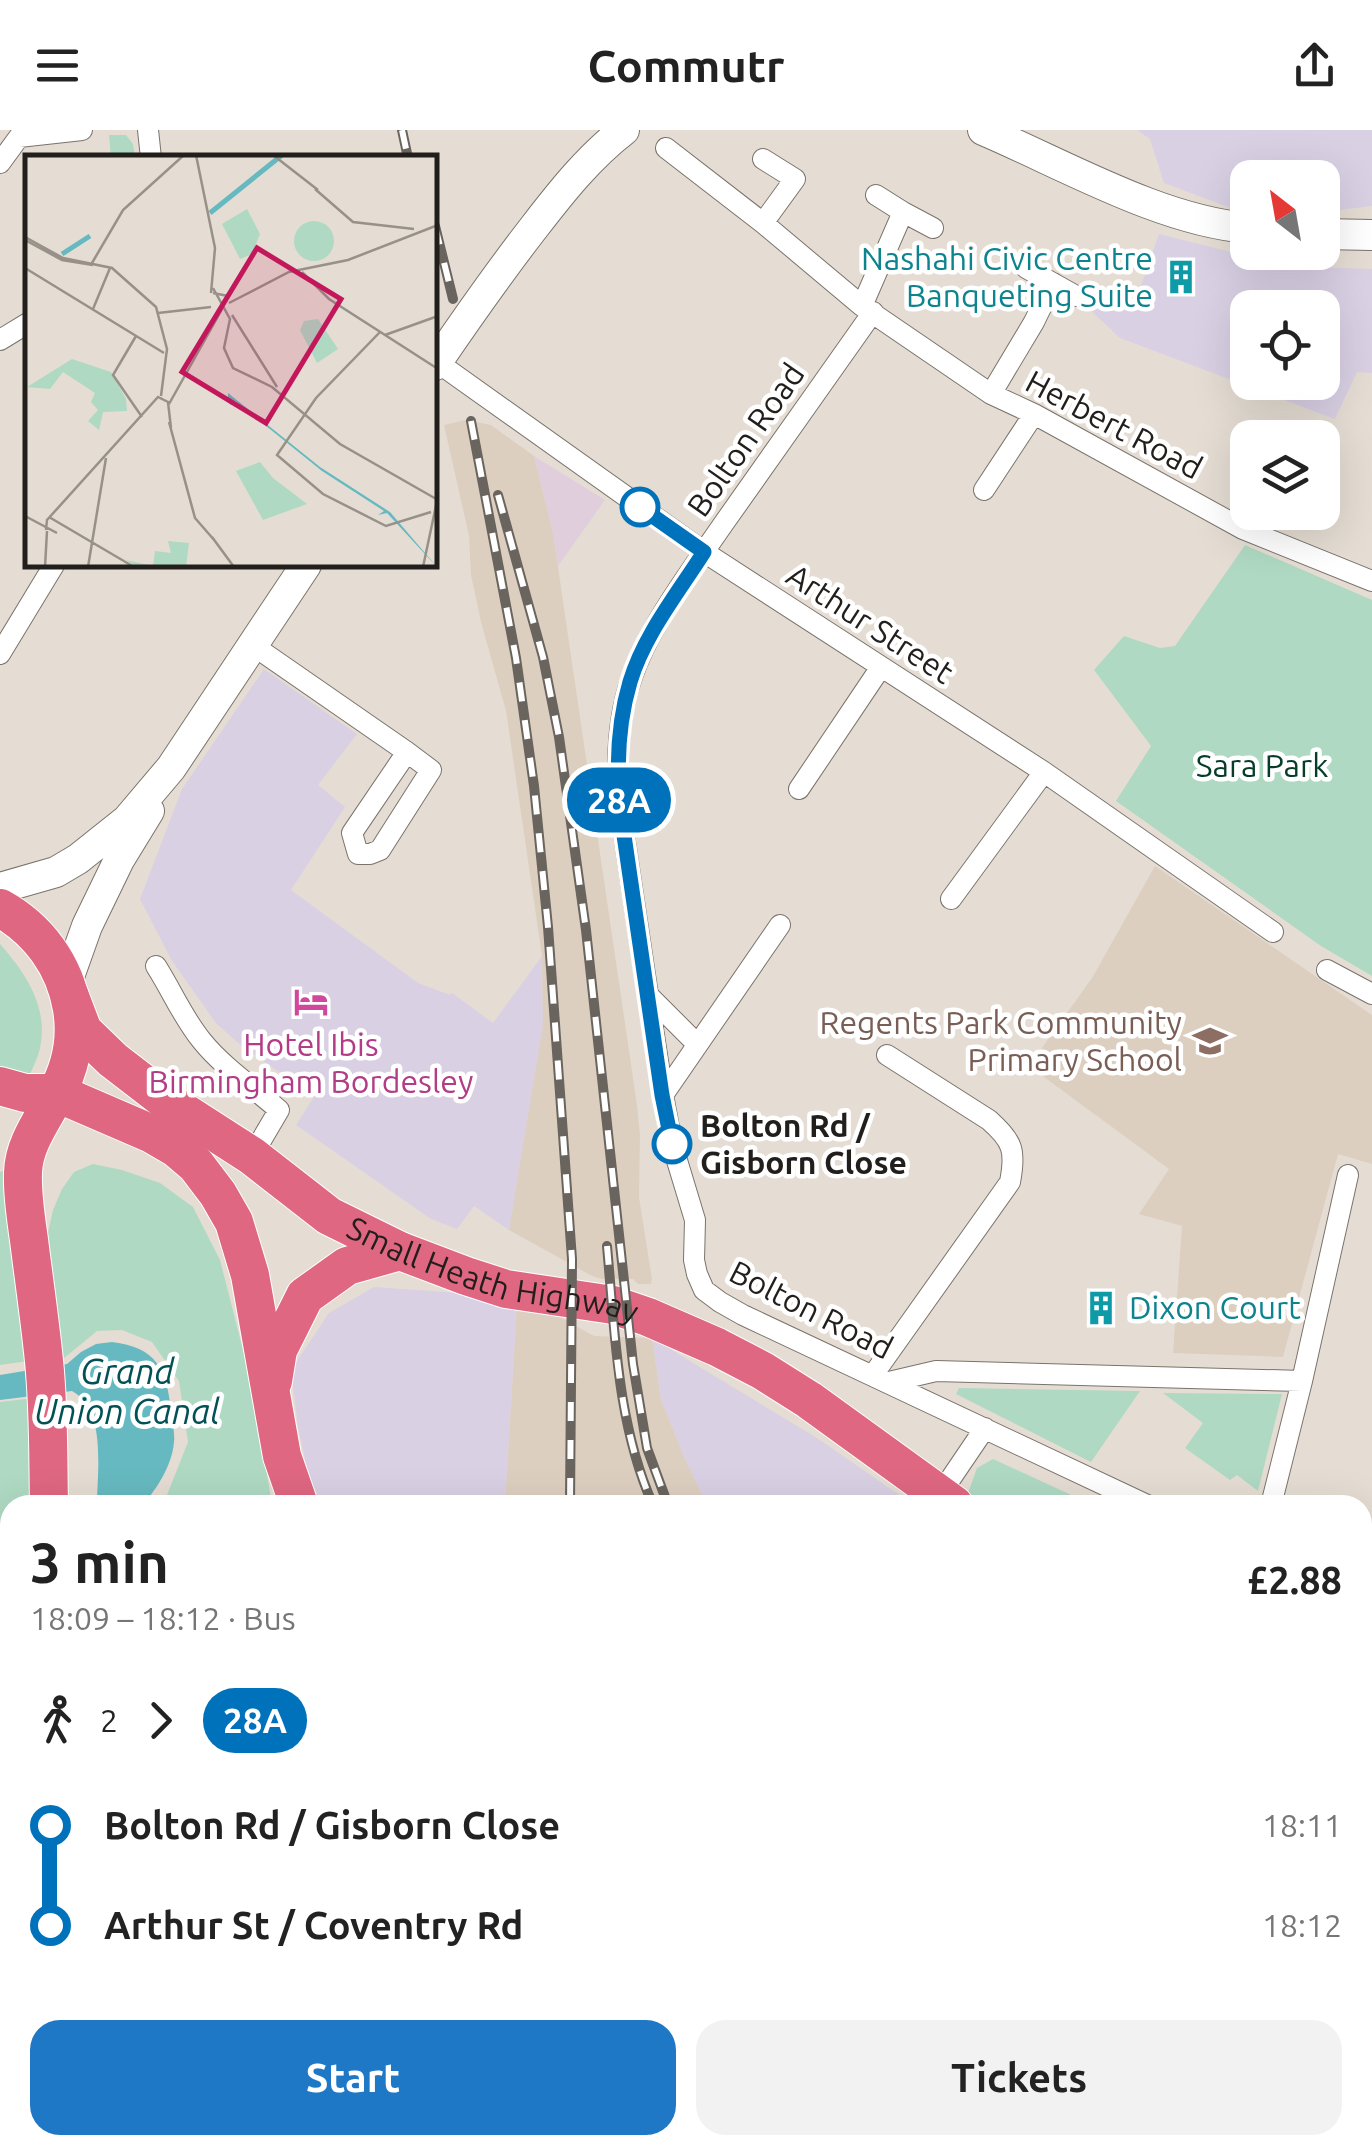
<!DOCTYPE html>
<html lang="en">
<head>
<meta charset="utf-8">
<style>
  body { margin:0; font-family:Ubuntu,sans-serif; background:#f2f2f2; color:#222; height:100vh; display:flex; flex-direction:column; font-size:38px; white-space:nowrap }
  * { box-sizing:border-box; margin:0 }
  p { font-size:32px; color:#767676 }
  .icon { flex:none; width:55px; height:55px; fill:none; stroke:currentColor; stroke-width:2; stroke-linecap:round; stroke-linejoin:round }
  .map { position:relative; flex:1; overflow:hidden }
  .side { position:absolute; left:0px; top:1365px; width:1372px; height:660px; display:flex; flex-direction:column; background:#fff; border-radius:30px 30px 0 0; box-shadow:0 10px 40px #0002 }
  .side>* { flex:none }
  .badge { padding:0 20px; border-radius:32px; font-size:35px; line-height:65px }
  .needle { width:65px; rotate:329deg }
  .buttons { position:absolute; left:1230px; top:30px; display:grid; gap:20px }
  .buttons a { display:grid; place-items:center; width:110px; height:110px; border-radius:20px; background:#fff; box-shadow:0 10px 40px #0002; font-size:50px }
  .map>.badge { position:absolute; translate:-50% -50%; box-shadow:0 0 0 5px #fff }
  .legs { display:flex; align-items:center; gap:15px; height:110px; padding:0 30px; font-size:32px }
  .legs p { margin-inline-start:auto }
  .summary { display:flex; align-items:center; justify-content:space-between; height:170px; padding:0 30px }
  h1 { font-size:55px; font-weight:700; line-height:75px }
  .action { display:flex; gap:20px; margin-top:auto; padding:20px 30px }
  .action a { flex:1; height:115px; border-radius:30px; background:#1f78c5; color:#fff; font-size:40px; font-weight:700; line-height:115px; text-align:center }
  .action a+a { background:#f2f2f2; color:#222 }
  ul { padding:0 30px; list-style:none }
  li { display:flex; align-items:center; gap:35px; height:100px; font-size:38px }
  li i { display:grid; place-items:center; width:15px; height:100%; margin:0 12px; background:currentColor }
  li i::after { content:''; width:25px; height:25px; margin:-12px; border:8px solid; border-radius:50%; background:#fff }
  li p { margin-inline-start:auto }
  li:first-child i { background:linear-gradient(#0000 50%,currentColor 0) }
  li:last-child i { background:linear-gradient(currentColor 50%,#0000 0) }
  header { display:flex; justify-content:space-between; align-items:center; height:130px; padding:0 30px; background:#fff; font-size:45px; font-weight:700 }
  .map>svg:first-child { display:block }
  .commercial { fill:#d9d0e4; fill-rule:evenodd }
  .industrial { fill:#e1cedd }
  .built { fill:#ddcfc0 }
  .green { fill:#afd9c3 }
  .water { fill:#66b9c0 }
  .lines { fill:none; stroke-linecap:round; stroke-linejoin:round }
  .street-casing { stroke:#7a736b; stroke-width:22 }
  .secondary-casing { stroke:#7a736b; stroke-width:32 }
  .highway-casing { stroke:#fff; stroke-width:40 }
  .street { stroke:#fff; stroke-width:20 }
  .secondary { stroke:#fff; stroke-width:30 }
  .highway { stroke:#df6782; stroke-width:38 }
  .rail-casing { stroke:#69645e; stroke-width:10 }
  .rail { stroke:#fff; stroke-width:6; stroke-dasharray:19; stroke-linecap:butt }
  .line-1-casing { stroke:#fff; stroke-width:22 }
  .line-1 { stroke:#0072bc; stroke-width:15 }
  .stop-1-dot { fill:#fff; stroke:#0072bc; stroke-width:5 }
  .labels { text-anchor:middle; stroke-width:9; stroke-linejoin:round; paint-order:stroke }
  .culture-label { font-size:32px; fill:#0d838f; stroke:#fff; text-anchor:end }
  .street-label { font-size:32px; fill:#211e1b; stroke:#fff }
  .park-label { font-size:32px; fill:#053d28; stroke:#fff }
  .education-label { font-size:32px; fill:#785e54; stroke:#fff; text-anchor:end }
  .hotel-label { font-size:32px; fill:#b23c85; stroke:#fff }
  .stop-label { font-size:32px; font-weight:bold; fill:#211e1b; stroke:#fff; text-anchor:start }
  .water-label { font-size:35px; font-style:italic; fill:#025156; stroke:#fff }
  .inset-river { fill:none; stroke:#66b9c0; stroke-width:5 }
  .inset-road { fill:none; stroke:#979189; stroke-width:2.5 }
  .view { fill:#c2185b; fill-opacity:0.15; stroke:#c2185b; stroke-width:5 }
  .inset-edge { fill:none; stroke:#211e1b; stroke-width:5 }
</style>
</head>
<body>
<header><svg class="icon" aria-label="menu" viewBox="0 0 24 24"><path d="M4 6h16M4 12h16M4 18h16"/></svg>Commutr<svg class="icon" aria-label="share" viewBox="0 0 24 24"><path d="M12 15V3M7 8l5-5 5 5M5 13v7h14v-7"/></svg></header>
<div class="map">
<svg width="1372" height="2025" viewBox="0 0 1372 2025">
  <rect width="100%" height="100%" fill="#e5ddd3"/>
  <path class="commercial" d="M1137 0H1372V76L1323 82 1322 48H1248L1247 79 1231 78 1164 53 1150 9Z
    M1159 104 1287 136 1372 139V243L1357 242 1335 289 1120 208 1086 176 1092 163 1135 173ZM1248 178H1322V252H1248Z
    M264 539 357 604 318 655 345 677 291 760 418 853 450 865 452 863 493 893 542 826 543 894 509 1100 474 1076 457 1099 431 1089 296 995 314 967 237 912 216 893 172 831 140 769 182 659Z
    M374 1157 473 1164 517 1175 505 1375H321L307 1339 298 1296 291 1240 329 1183Z
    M652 1208 817 1308 914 1375H707L685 1329 661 1270Z"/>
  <path class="industrial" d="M534 326 605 370 558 436 553 403Z
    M127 2015H308L310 2025H128Z
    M398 2015H452L451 2025H418Z
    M562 2015H751L753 2025H560Z
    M810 2015H1126L1188 2025H808Z"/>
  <path class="built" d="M465 290 491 295 534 326 553 403 637 975 640 1005 639 1067 652 1149 651 1154H638L633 1149H601L592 1146 509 1100 543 894 542 826 506 581 481 492 471 445 469 406 444 295Z
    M1155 736 1372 885V1034L1338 1024 1283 1227 1173 1223 1182 1096 1139 1084 1169 1039 1029 936 1092 848Z
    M517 1175 549 1181 594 1206 652 1208 661 1270 685 1329 707 1375H505Z
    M1372 1731V1888L1362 1887 1363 1731Z
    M452 2015H562L560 2025H451Z"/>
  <path class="green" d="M109 5H126L133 14 135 27H111Z
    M1245 415 1372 470V846L1321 816 1116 671 1151 616 1094 540 1124 506 1160 518 1175 516Z
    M0 814C25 842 49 877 40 918 38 928 32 939 28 949L0 942Z
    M93 1034 122 1040 160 1053 193 1077 220 1130 253 1259 272 1375H163L188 1312 179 1251 152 1212 122 1200 97 1201 63 1229 46 1112 53 1080 62 1059 74 1042Z
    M5 1040 28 1231 0 1235V1042Z
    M959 1258 1140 1261 1091 1332 956 1264Z
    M1163 1263 1282 1264 1258 1361 1237 1345 1230 1350 1185 1318 1203 1293Z
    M34 1268 36 1375H10V1498L0 1496V1272Z
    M993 1329 1093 1375H982L967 1366 977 1338Z
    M1362 1444H1372V1541L1363 1539Z
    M1362 1626 1372 1631V1722H1363Z
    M23 2015H83V2025H23Z"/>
  <path class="water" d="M112 1212C156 1217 167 1239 171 1281 172 1291 175 1302 174 1312 172 1336 157 1358 143 1375H97C97 1341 107 1280 72 1261L0 1270V1245L67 1234 81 1222 96 1214Z
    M605 2015H704L750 2024 756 2019V2015H827L825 2025H644L604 2017Z
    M1135 2015H1363L1372 2016V2025H1201Z"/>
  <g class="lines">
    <g class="street-casing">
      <path id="street" d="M148 0 151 28
        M666 18 763 93 862 176 991 264 1034 284 1243 399 1372 451
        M763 29 795 49 763 93
        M0 33 19 7 82 0
        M903 82 933 98
        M1026 138 1076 166
        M862 176 903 82 876 65
        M873 182C823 252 774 323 724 393 693 438 648 497 631 550 616 593 616 640 621 685L663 965 672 1014 695 1090 694 1130 697 1144 704 1160 720 1172 743 1185 1147 1375
        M0 210 28 193
        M437 232 704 422 1044 642 1273 802
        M991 264 1034 192 1053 153
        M984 360 1034 284
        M254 516 407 622 431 640 380 720 370 724H358L352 703 407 622
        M0 524 54 435
        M799 659 881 537
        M951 769 1044 642
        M156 836C172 861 183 888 202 911 223 937 254 958 279 980L252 1026
        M1327 840 1372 864
        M649 866 697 914
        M663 965 780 795
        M873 1245 1010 1052C1016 1021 1013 1011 989 990L887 925
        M889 1252 936 1241 1302 1251
        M937 1364 945 1357 985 1298
        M1271 1375 1302 1251 1348 1045
        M1362 1422 1372 1423
        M352 2015 370 2025"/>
    </g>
    <g class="secondary-casing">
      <path id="secondary" d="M983 0C1063 34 1161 91 1248 98
        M1322 104 1372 105
        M435 235C467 188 500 141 535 96 562 61 589 27 624 0
        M0 758 56 742 78 729 127 690 171 638 306 435
        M66 855 87 796 119 730 149 681"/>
    </g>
    <g class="highway-casing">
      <g id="highway">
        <path d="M0 778C38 799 65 835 72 879 77 909 70 940 55 966 42 991 24 1014 23 1042 22 1065 26 1088 29 1110 34 1150 40 1191 44 1231 49 1279 48 1327 49 1375"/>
        <path id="s1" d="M69 864 83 901 113 930 165 970 252 1026 329 1086 400 1121 466 1146 506 1159 613 1175 648 1187 717 1217 763 1241 809 1270 954 1375"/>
        <path d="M0 956 25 963H57L152 1004 176 1018 196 1035 218 1064 234 1092 250 1145 282 1326 299 1375"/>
        <path d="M273 1251 278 1220 305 1166 347 1136 400 1121"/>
        <path d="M1362 1561 1372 1564"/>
        <path d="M1362 1598 1372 1600"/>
        <path d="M0 1602 4 1633 0 1710"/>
        <path d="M0 1941 3 2025"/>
        <path d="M103 2015 104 2025"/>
      </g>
    </g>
    <use href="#street" class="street"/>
    <use href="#secondary" class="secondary"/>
    <use href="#highway" class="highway"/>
    <g class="rail-casing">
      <path id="rail" d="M402 0 408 28
        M435 96 453 169
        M471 291 516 528 534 656 548 797 572 1129 570 1375
        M498 365 543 527 559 607 586 800 633 1234 647 1318 668 1375
        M607 1116C615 1203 617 1294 653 1375
        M0 1516 10 1520
        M0 1547 10 1550
        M1362 1753H1372
        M1362 1788H1372
        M505 2025 507 2015"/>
    </g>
    <use href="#rail" class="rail"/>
  </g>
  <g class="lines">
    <g class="line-1-casing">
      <path id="line-1" d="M640 377 704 422C678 463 644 505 630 552 617 596 616 640 621 685L662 965 672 1014"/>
    </g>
    <use href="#line-1" class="line-1"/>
  </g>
  <defs>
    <g id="building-bare" transform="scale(2.7)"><path d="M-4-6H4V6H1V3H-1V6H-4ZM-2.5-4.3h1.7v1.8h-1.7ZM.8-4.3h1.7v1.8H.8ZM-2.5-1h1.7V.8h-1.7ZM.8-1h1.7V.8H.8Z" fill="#0f9aa8" stroke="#fff" stroke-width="2.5" paint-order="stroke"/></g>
    <g id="hotel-bare" transform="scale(2.7)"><path d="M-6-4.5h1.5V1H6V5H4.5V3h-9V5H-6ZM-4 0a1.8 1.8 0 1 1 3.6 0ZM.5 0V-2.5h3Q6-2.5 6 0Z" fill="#d1479c" stroke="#fff" stroke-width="2.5" paint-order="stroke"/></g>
    <g id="school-bare" transform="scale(2.7)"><path d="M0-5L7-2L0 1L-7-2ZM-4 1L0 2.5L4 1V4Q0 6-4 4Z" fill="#8d6e63" stroke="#fff" stroke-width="2.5" paint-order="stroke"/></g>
  </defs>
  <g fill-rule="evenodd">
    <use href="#building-bare" x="1181" y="147"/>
    <use href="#hotel-bare" x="311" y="872"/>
    <use href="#school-bare" x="1210" y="911"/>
    <use href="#building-bare" x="1101" y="1178"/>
  </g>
  <g class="stop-1-dot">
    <circle cx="640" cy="377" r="18"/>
    <circle cx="672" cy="1014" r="18"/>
  </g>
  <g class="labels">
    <g class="culture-label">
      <text x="1153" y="140">Nashahi Civic Centre<tspan x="1153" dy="37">Banqueting Suite</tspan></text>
      <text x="1129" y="1189" text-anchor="start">Dixon Court</text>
    </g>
    <g class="street-label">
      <text transform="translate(1114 295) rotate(28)" y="11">Herbert Road</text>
      <text transform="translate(746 310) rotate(-55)" y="11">Bolton Road</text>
      <text transform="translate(870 494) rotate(33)" y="11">Arthur Street</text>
      <text dy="11" stroke="none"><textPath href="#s1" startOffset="522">Small Heath Highway</textPath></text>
      <text transform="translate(811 1180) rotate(27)" y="11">Bolton Road</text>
    </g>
    <g class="park-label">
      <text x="1262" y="647">Sara Park</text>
    </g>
    <g class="education-label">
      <text x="1182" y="904">Regents Park Community<tspan x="1182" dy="37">Primary School</tspan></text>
    </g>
    <g class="hotel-label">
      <text x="311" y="926">Hotel Ibis<tspan x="311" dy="37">Birmingham Bordesley</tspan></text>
    </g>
    <g class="stop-label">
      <text x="700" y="1007">Bolton Rd /<tspan x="700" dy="37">Gisborn Close</tspan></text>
    </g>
    <g class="water-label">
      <text x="127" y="1254">Grand<tspan x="127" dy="40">Union Canal</tspan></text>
    </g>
  </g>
  <g transform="translate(25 25)">
    <rect width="412" height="412" fill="#e5ddd3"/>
    <path d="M222 54 235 79 227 99 215 104 197 69ZM269 86a20 20 0 1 1 40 0a20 20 0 1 1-40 0ZM293 164 313 194 292 208 275 175 279 166ZM47 204 86 217 101 244 102 256 78 257 74 275 63 266 73 255 66 247 70 238 38 217 25 234 2 232ZM235 307 248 323 282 349 238 365 211 316ZM143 386 164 388 161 412H112L101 405 128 411 130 396 146 398Z" fill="#afd9c3"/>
    <path d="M203 238 295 312 365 357 412 412 362 358 353 360 359 356 297 316 210 246 206 250 194 239 203 245Z" fill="#66b9c0"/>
    <path class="inset-river" d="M185 58 257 0M37 99 65 81"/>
    <path class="inset-road" d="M171 0 190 93 186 138M248 0 293 35M290 34 328 67 389 74M0 82 38 103 87 113 131 152 142 194 136 241M0 85 37 105 68 110M67 108 98 55 159 0M0 113 139 198M277 117 304 144 413 214M188 133 205 164 199 193 208 213 247 232 315 289 413 345M188 138 203 141 196 156M204 148 264 117 323 105 413 70M68 154 85 113M133 158 186 152M207 160 252 232M355 177 291 243 252 300 298 339 361 371 406 357M360 180 413 161M111 181 88 220 117 262M144 249 196 156M144 267 170 363 190 386M0 361 32 378M24 362 109 412M21 375 22 365 133 242 143 247 146 273M187 382 209 412M20 412 22 376M63 412 81 303M398 412 412 346"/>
    <path class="view" d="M232 93 316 144 241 268 157 217Z"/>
    <rect width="412" height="412" class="inset-edge"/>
  </g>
</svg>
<div class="buttons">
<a><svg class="needle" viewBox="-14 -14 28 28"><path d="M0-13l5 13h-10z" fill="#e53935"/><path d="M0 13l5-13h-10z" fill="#767676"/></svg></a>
<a><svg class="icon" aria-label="locate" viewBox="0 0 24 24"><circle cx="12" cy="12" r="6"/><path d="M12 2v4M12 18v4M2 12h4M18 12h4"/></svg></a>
<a><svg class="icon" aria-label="layers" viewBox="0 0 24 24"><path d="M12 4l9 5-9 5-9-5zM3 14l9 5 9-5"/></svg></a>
</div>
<b class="badge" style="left:619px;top:670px;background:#0072bc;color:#fff">28A</b>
<section class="side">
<div class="summary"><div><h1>3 min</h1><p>18:09 – 18:12 · Bus</p></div><b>£2.88</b></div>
<div class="legs"><svg class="icon" aria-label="walk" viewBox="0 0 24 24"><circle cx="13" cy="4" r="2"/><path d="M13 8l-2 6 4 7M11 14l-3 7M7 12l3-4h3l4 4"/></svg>2<svg class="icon" aria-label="forward" viewBox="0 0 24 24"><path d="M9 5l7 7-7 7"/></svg><b class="badge" style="background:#0072bc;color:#fff">28A</b></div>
<ul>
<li><i style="color:#0072bc"></i><b>Bolton Rd / Gisborn Close</b><p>18:11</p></li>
<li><i style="color:#0072bc"></i><b>Arthur St / Coventry Rd</b><p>18:12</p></li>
</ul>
<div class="action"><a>Start</a><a>Tickets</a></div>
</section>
</div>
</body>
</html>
